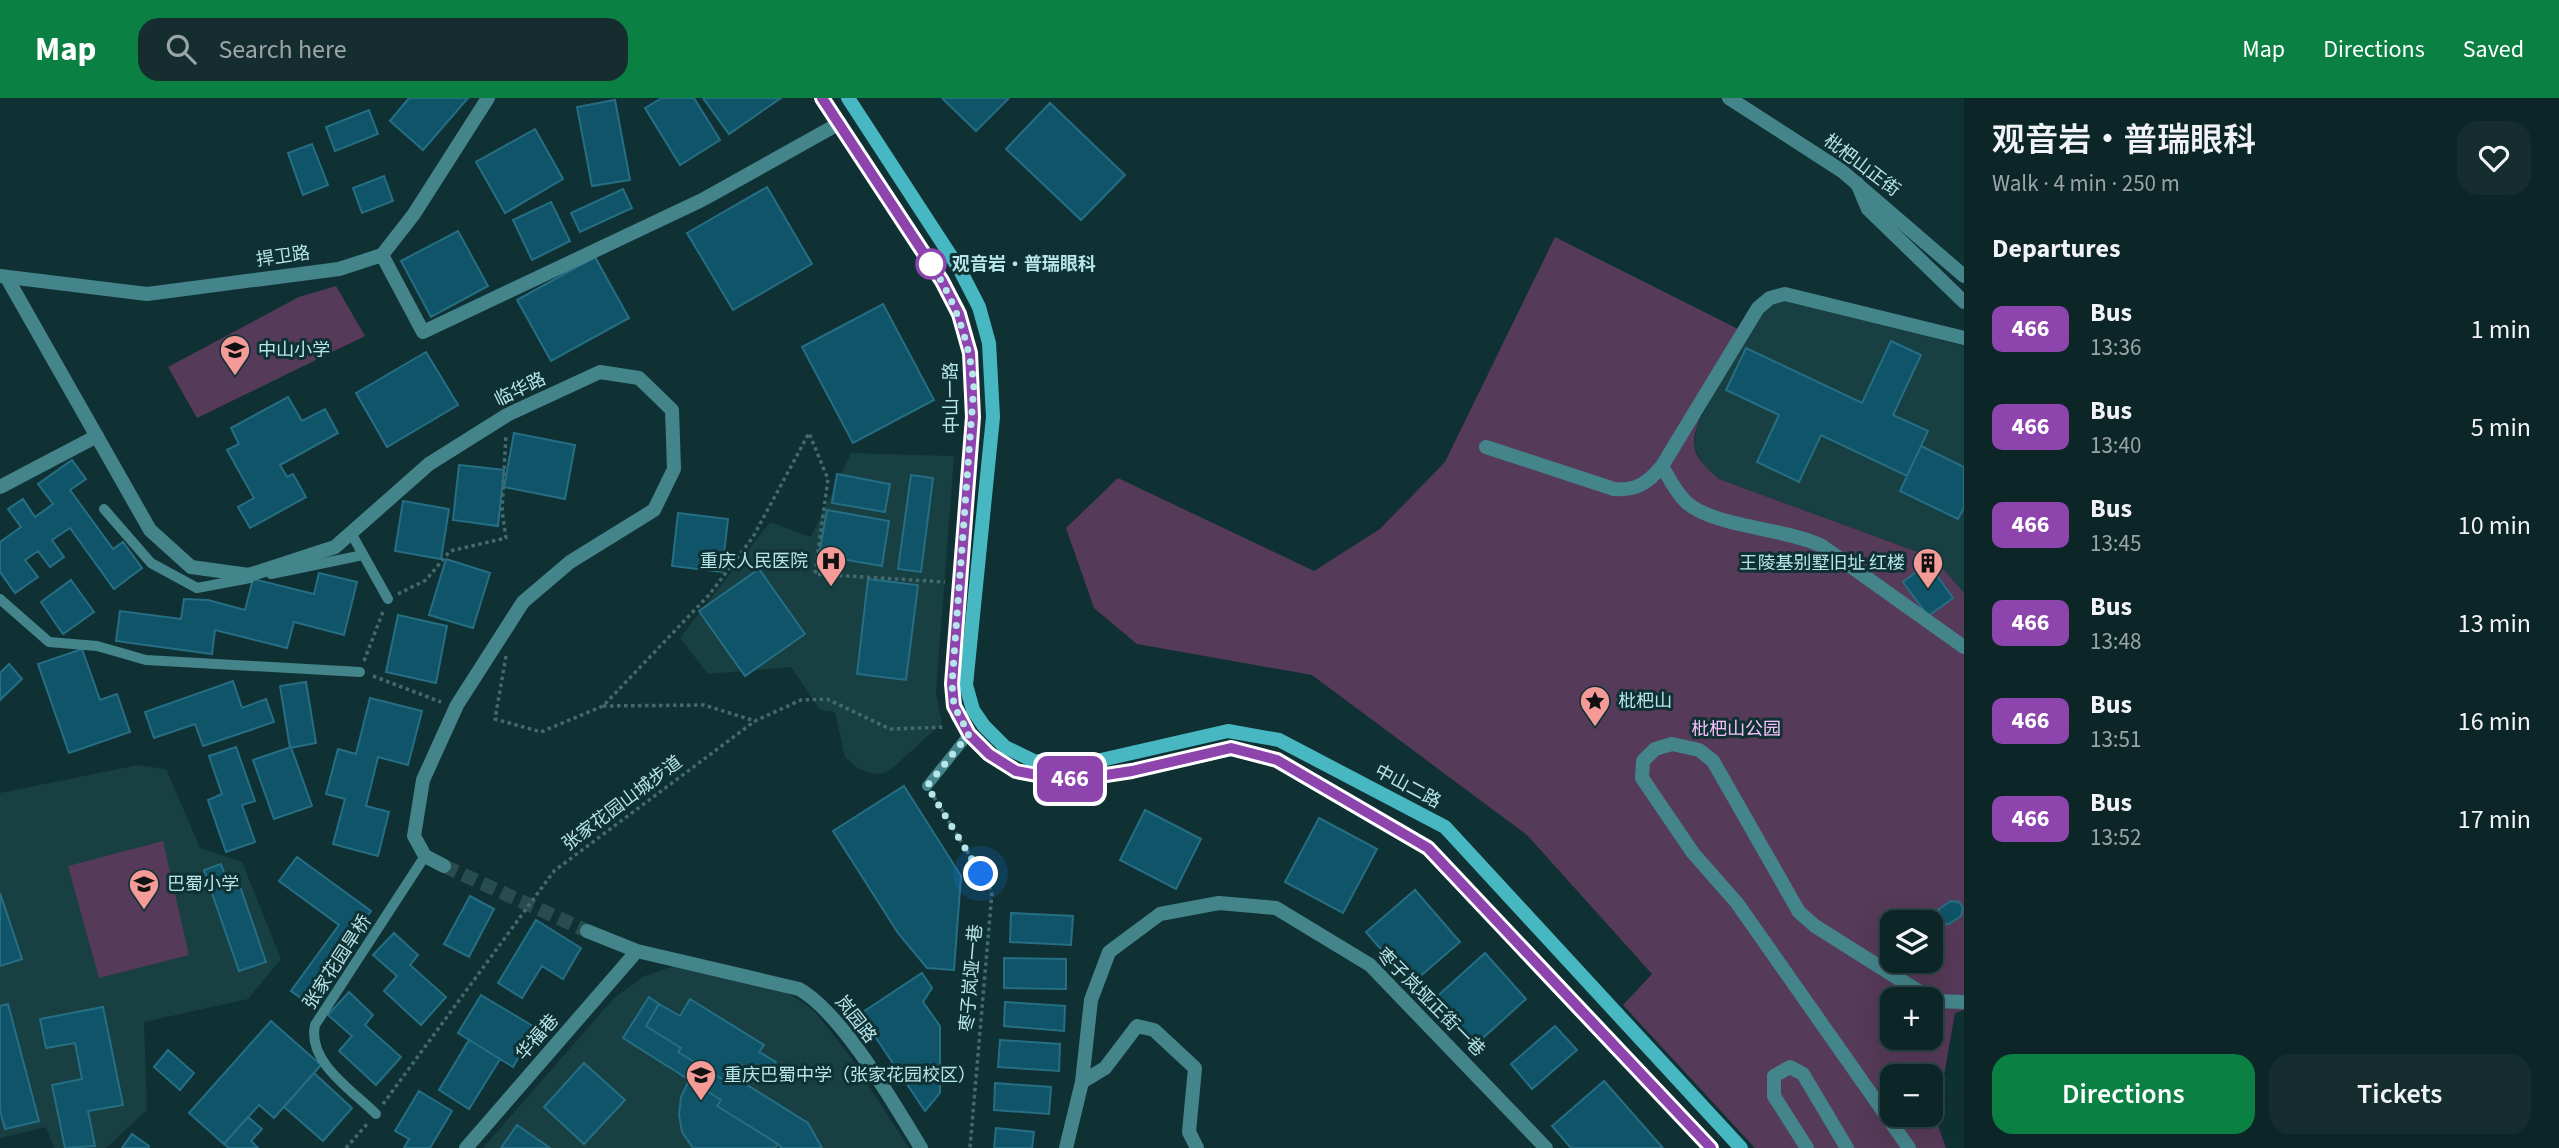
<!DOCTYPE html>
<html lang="en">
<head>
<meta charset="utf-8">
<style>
  body { margin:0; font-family:"Source Sans 3","Noto Sans SC",sans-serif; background:#152d2f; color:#f1f3f6; height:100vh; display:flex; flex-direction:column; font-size:26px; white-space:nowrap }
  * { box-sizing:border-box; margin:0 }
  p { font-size:23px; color:#9aa5a7 }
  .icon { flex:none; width:38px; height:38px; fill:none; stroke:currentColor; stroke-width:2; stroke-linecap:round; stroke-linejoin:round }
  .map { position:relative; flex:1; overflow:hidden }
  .sheet { display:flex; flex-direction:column; background:#0c2527; width:595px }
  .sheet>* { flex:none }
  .badge { padding:0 14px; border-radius:10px; font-size:24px; line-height:46px }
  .fabs { position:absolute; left:1880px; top:812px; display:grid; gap:14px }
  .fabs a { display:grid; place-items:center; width:63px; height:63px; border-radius:14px; background:#0c2527; box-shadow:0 7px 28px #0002,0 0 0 2px #2c4244; font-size:35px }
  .you { position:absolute; width:35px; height:35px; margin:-18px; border:5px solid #fff; border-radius:50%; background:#1a73e8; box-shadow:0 0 0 10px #1a73e833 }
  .map>.badge { position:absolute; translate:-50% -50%; box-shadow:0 0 0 4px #fff }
  h2 { padding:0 28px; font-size:26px; line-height:63px }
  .round { display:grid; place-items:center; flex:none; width:74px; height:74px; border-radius:21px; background:#152d2f }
  .headline { display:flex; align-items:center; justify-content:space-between; height:119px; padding:0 28px }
  h1 { font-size:33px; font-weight:600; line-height:52px }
  .action { display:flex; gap:14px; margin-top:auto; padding:14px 28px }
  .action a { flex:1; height:80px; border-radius:21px; background:#0b8043; color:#fff; font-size:28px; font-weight:600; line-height:80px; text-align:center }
  .action a+a { background:#152d2f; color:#f1f3f6 }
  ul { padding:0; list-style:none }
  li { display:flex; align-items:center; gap:21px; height:98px; padding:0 28px }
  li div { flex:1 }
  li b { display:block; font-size:26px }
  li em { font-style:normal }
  li .badge { min-width:77px; font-weight:700; text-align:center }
  header { display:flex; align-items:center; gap:42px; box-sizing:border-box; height:98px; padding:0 35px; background:#0b8043; color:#fff }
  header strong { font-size:33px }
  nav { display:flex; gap:38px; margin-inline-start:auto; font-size:24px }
  .search { width:490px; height:63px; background:#152d2f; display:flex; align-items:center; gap:18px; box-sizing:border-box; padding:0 24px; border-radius:21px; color:#9aa5a7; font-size:26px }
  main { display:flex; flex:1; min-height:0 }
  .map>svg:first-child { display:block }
  .built { fill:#183f42 }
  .green { fill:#563a59; fill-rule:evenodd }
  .building { fill:#0f5468; stroke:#266e84; stroke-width:2 }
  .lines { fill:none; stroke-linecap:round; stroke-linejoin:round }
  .minor-tunnel { stroke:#294c4f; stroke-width:14; stroke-dasharray:14 7; stroke-linecap:butt }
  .path { stroke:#446a6d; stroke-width:3.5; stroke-dasharray:3.5 3.5; stroke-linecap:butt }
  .service { stroke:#44858b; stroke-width:10 }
  .minor { stroke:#44858b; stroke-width:14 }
  .tertiary { stroke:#44858b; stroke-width:14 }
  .secondary { stroke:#47b8c2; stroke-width:14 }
  .line-casing { stroke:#fff; stroke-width:16 }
  .line { stroke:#8e44ad; stroke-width:10 }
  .walk { stroke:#b6e5ea; stroke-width:7; stroke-dasharray:0 12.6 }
  .stop-dot { fill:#fff; stroke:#8e44ad; stroke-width:3.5 }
  .labels { text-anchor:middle; stroke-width:6; stroke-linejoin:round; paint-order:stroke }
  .street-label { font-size:18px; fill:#b6e5ea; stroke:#103134 }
  .stop-label { font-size:18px; font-weight:bold; fill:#b6e5ea; stroke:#103134; text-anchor:start }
  .poi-label { font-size:18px; fill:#b6e5ea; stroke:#103134; text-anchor:start }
  .park-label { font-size:18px; fill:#f5c1fa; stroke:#103134 }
</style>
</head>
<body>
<header>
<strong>Map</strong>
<div class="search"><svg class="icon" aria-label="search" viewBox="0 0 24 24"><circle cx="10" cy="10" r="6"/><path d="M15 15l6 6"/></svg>Search here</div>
<nav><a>Map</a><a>Directions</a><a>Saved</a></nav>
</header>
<main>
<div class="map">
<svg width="1964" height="1050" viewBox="0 0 1964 1050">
  <rect width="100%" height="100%" fill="#103134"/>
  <path class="built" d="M1785 202 1964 248V495L1934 460 1719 381 1703 367 1694 348 1697 326 1748 236 1769 206Z
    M851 355 954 358 936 594 942 625 895 668 885 675 873 676 857 670 845 659 835 614 820 612 791 569 708 576 680 540 770 424 811 439Z
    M138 667 166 671 200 750 242 764 281 861 248 901 144 924 147 1012 106 1050H54L46 1029 0 1040V695Z
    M671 869 687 870 787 895 804 905 817 916 849 957 909 1050H483L613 901 644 878Z"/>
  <path class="green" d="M1555 139 1748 236C1733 262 1692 318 1694 347 1696 362 1709 372 1719 381L1934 460 1964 495V912L1955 915 1936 1022 1946 1050H1755L1623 907 1652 876 1527 737 1312 577 1137 546 1094 510 1066 430 1118 380 1314 473 1380 431 1445 364ZM1892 824H1930V863H1892ZM1892 901H1930V940H1892ZM1892 978H1930V1017H1892Z
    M336 188 365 238 197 320 168 269 299 199Z
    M163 743 189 857 99 880 68 768Z"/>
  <path class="building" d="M409 0H468L423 52 390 23Z
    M662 0H694L720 42 680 67 645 10Z
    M703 0H781L729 36Z
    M942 0H1009L976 33Z
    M615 2 630 82 592 88 577 9Z
    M1050 5 1125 77 1081 122 1006 51Z
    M369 12 378 36 335 53 326 29Z
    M535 31 563 81 505 115 476 64Z
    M312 46 328 87 303 97 288 55Z
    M384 78 393 103 362 115 353 90Z
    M767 89 812 166 733 212 687 135Z
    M623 91 632 110 580 134 571 115Z
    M551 104 570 143 532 162 513 122Z
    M458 133 488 188 431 219 401 163Z
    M595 159 629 220 551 263 517 202Z
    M883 206 934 302 853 345 802 249Z
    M1891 243 1921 257 1893 317 1928 333 1907 378 1821 337 1799 384 1757 364 1779 317 1726 292 1746 250 1862 305Z
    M426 254 458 307 387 349 356 295Z
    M288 299 302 323 325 311 338 335 280 367 287 379 293 376 306 399 250 430 238 409 254 400 227 352 239 346 231 330Z
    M514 335 575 347 565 401 504 389Z
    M1921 348 1964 369V410L1958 421 1900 393Z
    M72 362 86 381 70 392 113 451 123 444 142 470 114 491 70 430 52 442 64 459 50 469 38 453 25 462 38 479 15 495 0 474V444L21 429 8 411 23 401 35 419 53 406 38 386Z
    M459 367 504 372 498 428 453 422Z
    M837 376 890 386 885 414 832 405Z
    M911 377 933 380 921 474 898 471Z
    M403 403 449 411 441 461 395 453Z
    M827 412 889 423 882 468 819 457Z
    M678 415 728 421 722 474 672 468Z
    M446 461 490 475 473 530 429 517Z
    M1928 465 1953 500 1928 518 1903 484Z
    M759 471 805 536 745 578 699 513Z
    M319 475 357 484 344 537 294 524 287 550 215 532 212 556 116 543 120 513 181 521 184 501 208 502 245 512 253 481 314 496Z
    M868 481 918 487 906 582 857 576Z
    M71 482 94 514 63 536 41 504Z
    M398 517 447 528 436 585 386 574Z
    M82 551 100 602 117 596 130 634 69 655 38 566Z
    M9 566 22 581 0 602V575Z
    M233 583 242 610 266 601 274 624 203 648 195 626 154 640 145 614Z
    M306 584 316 645 290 650 280 588Z
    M370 600 422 613 408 667 378 659 366 708 389 714 378 758 333 746 345 701 326 696 338 651 356 656Z
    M236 649 255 703 242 707 255 744 226 754 208 702 222 696 209 658Z
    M291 649 312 708 274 721 253 662Z
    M904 688 961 778 954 872 927 870 898 835 833 733Z
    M1145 712 1201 741 1176 791 1120 762Z
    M1319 720 1377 751 1343 815 1285 784Z
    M297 759 371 813 305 903 291 893 339 827 279 783Z
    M221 766 230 792 240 788 266 864 239 873 204 772Z
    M1415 792 1460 844 1411 886 1366 834Z
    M0 795 22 861 0 868Z
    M470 798 494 811 469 859 444 846Z
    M1951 803 1959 804 1963 810 1961 818 1949 826 1940 825 1937 819 1939 811Z
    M1011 815 1073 818 1071 847 1010 844Z
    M536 822 581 850 563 881 542 868 522 900 498 885Z
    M394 835 418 857 410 867 446 899 421 927 384 893 397 878 373 857Z
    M1485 855 1526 901 1473 949 1432 903Z
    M1004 860 1066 861V891L1004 890Z
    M922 875 932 890 923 904 940 928V995L925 1013 860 916Z
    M349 894 373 917 365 927 401 959 376 987 339 953 352 938 328 917Z
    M481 897 536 930 513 969 458 935Z
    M649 899 659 906 646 928 681 950 678 954 727 984 739 965 744 968 736 980 808 1025 822 1050H780L781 1048 717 1008 721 1002 623 940Z
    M690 901 764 947 759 954 776 964 765 981 739 965 727 984 678 954 681 950 646 928 659 906 680 918Z
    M1005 904 1065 908 1064 933 1004 928Z
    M8 906 39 1023 5 1031 0 1012V908Z
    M103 909 123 1007 88 1013 95 1048 65 1050 52 987 82 981 75 945 46 950 40 921Z
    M271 923 321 967 274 1020 259 1007 224 1046 189 1015Z
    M1555 928 1577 952 1532 991 1511 966Z
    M469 942 500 961 469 1011 439 992Z
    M1000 942 1060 946 1059 973 998 969Z
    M168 952 194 975 180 992 154 969Z
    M584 965 625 1002 584 1046 544 1009Z
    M314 975 352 1010 323 1043 284 1009Z
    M689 982 721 1002 717 1008 778 1046 775 1050H693L682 1034 679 1017 681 999Z
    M1604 983 1663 1050H1571L1552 1028Z
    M995 985 1051 989 1049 1016 994 1012Z
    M419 993 452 1013 430 1050H404L409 1041 395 1033Z
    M248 1019 262 1031 251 1043 258 1050H229L224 1046Z
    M517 1027 550 1050H501Z
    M996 1030 1034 1034 1032 1050H994Z
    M132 1036 149 1048 148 1050H122Z"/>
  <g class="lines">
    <path class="minor-tunnel" d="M444 768 587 833"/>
    <path class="path" d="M398 496 426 482 450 453 506 440 502 413 506 336
      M506 558 495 621 541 634 603 608 709 497 753 439 809 335 828 381 815 476 945 484
      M364 563 384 511
      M373 578 441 604
      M603 608 704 607 755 623
      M934 699 992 794 970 1050
      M383 1006 554 773 755 623 801 602 827 601 890 631 946 629
      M346 1050 368 1025"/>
    <path class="service" d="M104 411 151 465 197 490 250 480
      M351 435 388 501
      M271 476 363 457
      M0 501 49 544 97 548 146 562 360 574
      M927 688 969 636
      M376 1016C352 992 307 964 315 927L425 758"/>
    <path class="minor" d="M1857 85 1868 111 1964 204
      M382 157 423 234 702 102 840 25
      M7 180 150 432 191 469 249 477 335 449 429 366 507 317 600 274 639 280 672 312 674 371 654 412 570 464 523 504 457 607 423 682 414 738 425 758 444 768
      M1486 349 1614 391C1636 393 1648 385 1662 368L1758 210 1770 200 1785 196 1964 240
      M1662 368C1669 380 1676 395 1687 405 1715 429 1785 430 1822 448L1964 549
      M0 389 97 338
      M587 833 637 853 799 891C843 916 894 1006 921 1050
      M1082 984 1105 970 1137 928 1154 932 1195 970 1189 1034 1197 1050
      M466 1050 637 853
      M1066 1050 1082 984 1091 902 1109 854 1160 816 1219 805 1276 810 1370 867 1546 1050
      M1807 1050 1774 998V978L1790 969 1803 976 1847 1050
      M1909 1050 1737 805 1693 755 1642 680 1643 663 1655 651 1672 646 1699 652 1713 663 1799 814 1815 828 1934 903 1964 904"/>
    <path class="tertiary" d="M1729 0 1842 73 1964 178
      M0 178 147 196 339 171 382 157 414 116 488 0"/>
    <path class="secondary" d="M822 0 942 183 959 216 970 255 973 319 952 596 958 618 969 636 989 656 1016 673 1048 680 1080 681 1132 673 1231 651 1277 662 1428 750 1711 1050
      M848 0 960 172 979 209 989 245 993 319 966 587 973 612 984 628 1005 649 1034 663 1079 667 1228 633 1279 642 1445 729 1741 1050"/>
  </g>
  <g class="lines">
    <g class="line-casing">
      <path id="line" d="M822 0 942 183 959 216 970 255 973 319 952 586 954 608 969 636 989 656 1016 673 1063 682 1080 681 1132 673 1231 650 1277 662 1428 750 1711 1050"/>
    </g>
    <use href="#line" class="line"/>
    <path class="walk" d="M931 166 929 163C955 202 968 240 974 286L952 586 954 608 969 636 927 688 981 776"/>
  </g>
  <defs>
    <g id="school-pin" transform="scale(1.575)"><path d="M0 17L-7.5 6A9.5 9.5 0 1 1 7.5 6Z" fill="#f59b97" stroke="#103134"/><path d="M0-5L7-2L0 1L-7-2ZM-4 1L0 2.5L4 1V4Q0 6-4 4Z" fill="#111"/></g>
    <g id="hospital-pin" transform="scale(1.575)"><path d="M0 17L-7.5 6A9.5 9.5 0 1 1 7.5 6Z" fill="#f59b97" stroke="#103134"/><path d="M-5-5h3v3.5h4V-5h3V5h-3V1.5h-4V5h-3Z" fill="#111"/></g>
    <g id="building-pin" transform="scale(1.575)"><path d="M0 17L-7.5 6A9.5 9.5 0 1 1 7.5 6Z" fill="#f59b97" stroke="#103134"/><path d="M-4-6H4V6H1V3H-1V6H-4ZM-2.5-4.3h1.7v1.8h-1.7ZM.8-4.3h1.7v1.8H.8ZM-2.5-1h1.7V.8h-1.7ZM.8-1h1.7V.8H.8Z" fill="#111"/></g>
    <g id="sight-pin" transform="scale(1.575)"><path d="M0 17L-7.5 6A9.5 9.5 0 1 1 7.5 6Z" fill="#f59b97" stroke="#103134"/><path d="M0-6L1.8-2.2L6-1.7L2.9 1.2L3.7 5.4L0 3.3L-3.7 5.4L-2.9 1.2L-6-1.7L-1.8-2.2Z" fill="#111"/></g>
  </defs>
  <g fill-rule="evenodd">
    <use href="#school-pin" x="235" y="252"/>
    <use href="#hospital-pin" x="831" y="463"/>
    <use href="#building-pin" x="1928" y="465"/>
    <use href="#sight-pin" x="1595" y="603"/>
    <use href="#school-pin" x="144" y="786"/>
    <use href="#school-pin" x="701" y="977"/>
  </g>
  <circle class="stop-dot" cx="931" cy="166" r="14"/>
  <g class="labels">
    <g class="street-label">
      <text transform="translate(1862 67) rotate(37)" y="6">枇杷山正街</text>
      <text transform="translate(283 158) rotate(-8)" y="6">捍卫路</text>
      <text transform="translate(520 291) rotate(-26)" y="6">临华路</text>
      <text transform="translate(951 300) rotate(-91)" y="6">中山一路</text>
      <text transform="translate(1408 688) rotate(28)" y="6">中山二路</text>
      <text transform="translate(622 705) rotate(-37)" y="6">张家花园山城步道</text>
      <text transform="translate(337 864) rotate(-57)" y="6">张家花园旱桥</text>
      <text transform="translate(971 880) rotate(-85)" y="6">枣子岚垭一巷</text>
      <text transform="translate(1431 904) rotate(45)" y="6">枣子岚垭正街一巷</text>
      <text transform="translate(856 921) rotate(52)" y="6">岚园路</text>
      <text transform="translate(537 939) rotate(-49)" y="6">华福巷</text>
    </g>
    <g class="stop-label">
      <text x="952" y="172">观音岩‧普瑞眼科</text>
    </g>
    <g class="poi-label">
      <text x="258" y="258">中山小学</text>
      <text x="808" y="469" text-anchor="end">重庆人民医院</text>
      <text x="1905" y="471" text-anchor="end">王陵基别墅旧址 红楼</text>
      <text x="1618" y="609">枇杷山</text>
      <text x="167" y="792">巴蜀小学</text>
      <text x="724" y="983">重庆巴蜀中学（张家花园校区）</text>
    </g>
    <g class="park-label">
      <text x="1736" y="637">枇杷山公园</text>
    </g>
  </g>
</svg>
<div class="fabs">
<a><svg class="icon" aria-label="layers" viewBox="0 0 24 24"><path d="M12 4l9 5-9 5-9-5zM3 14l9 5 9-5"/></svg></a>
<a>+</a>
<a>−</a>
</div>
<div class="you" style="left:981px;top:776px"></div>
<b class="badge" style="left:1070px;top:681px;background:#8e44ad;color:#fff">466</b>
</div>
<section class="sheet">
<div class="headline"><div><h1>观音岩‧普瑞眼科</h1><p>Walk · 4 min · 250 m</p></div><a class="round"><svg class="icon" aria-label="heart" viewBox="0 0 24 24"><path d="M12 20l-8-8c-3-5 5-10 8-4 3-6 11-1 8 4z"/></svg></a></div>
<h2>Departures</h2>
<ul>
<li><span class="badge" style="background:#8e44ad;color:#fff">466</span><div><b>Bus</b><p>13:36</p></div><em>1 min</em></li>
<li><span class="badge" style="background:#8e44ad;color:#fff">466</span><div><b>Bus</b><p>13:40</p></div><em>5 min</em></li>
<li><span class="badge" style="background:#8e44ad;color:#fff">466</span><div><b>Bus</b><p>13:45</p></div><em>10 min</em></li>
<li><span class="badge" style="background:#8e44ad;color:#fff">466</span><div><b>Bus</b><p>13:48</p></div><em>13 min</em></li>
<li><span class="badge" style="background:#8e44ad;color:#fff">466</span><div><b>Bus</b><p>13:51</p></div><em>16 min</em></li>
<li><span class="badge" style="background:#8e44ad;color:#fff">466</span><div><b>Bus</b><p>13:52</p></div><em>17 min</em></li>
</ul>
<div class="action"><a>Directions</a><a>Tickets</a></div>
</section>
</main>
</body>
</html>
